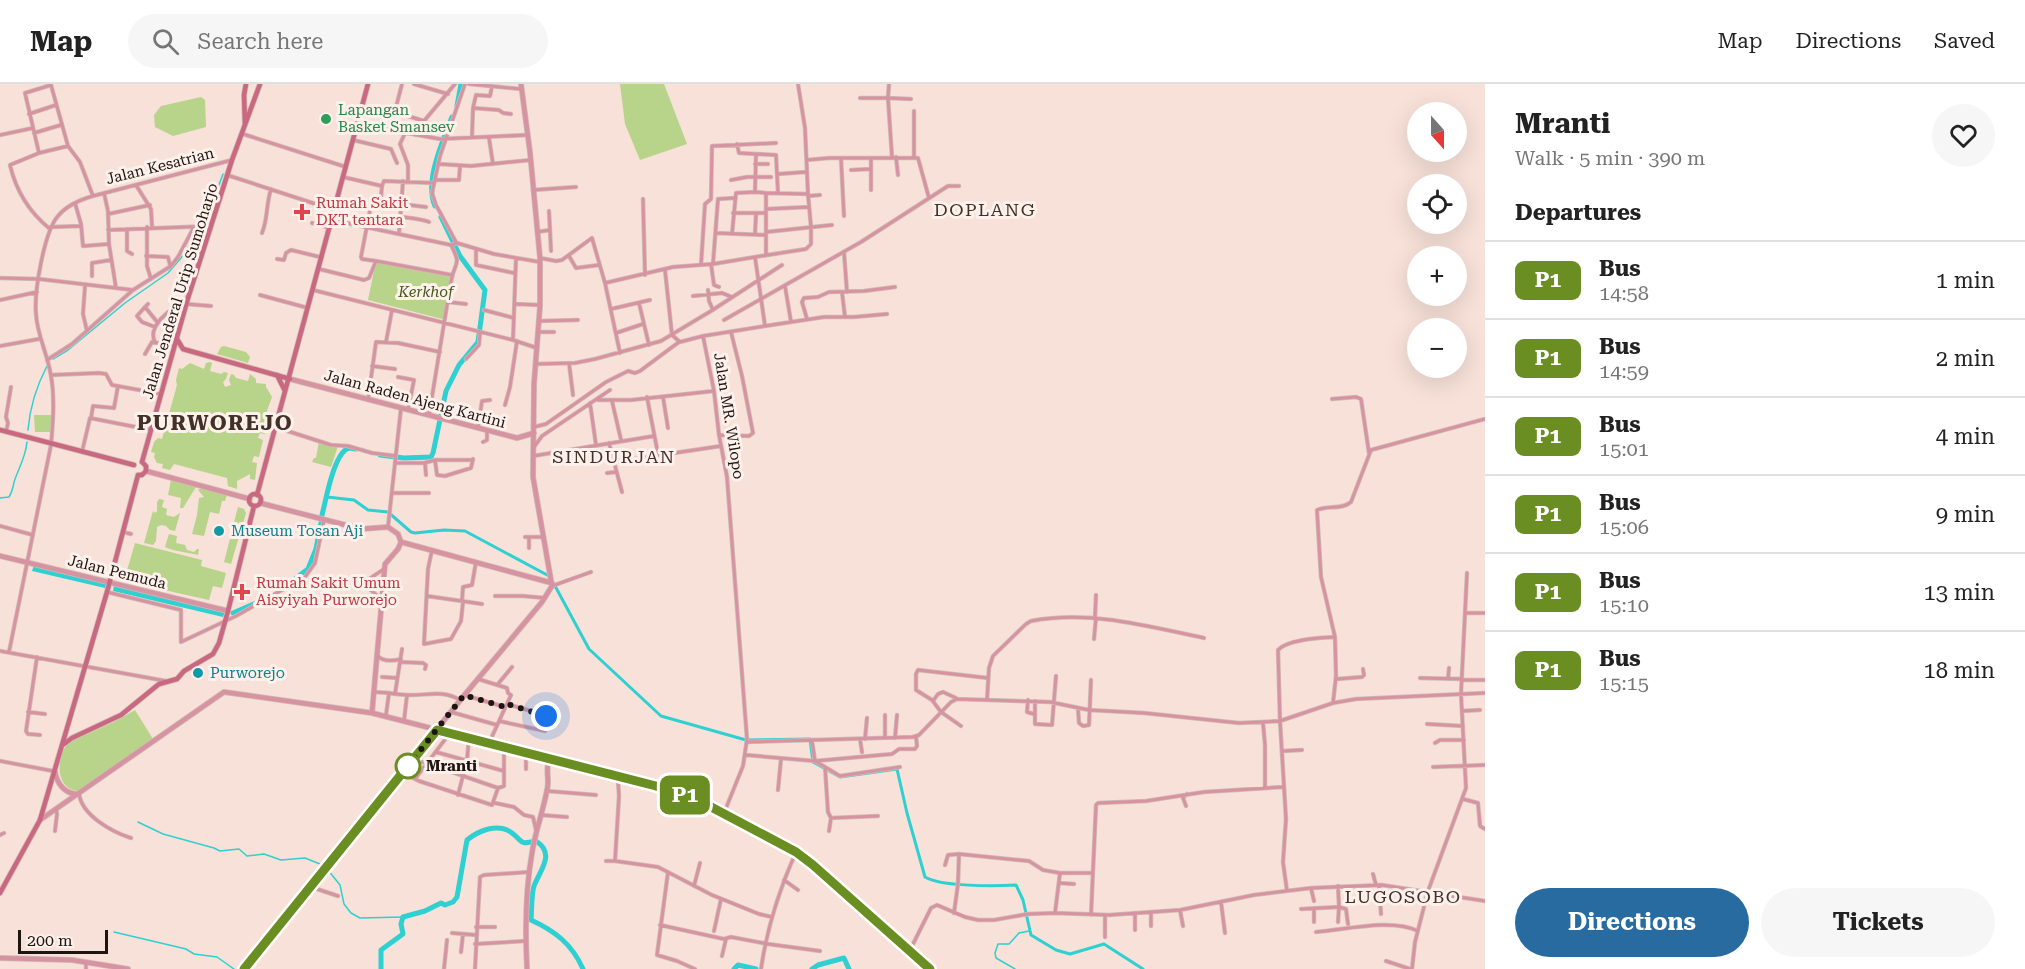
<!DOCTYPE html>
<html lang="en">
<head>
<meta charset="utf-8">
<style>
  body { margin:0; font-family:"Roboto Serif",serif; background:#f6f6f6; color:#222; height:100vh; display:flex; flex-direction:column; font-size:22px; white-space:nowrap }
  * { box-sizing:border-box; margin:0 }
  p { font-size:20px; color:#767676 }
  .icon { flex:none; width:33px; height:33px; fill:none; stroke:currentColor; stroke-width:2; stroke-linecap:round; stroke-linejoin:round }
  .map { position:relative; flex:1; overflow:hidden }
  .sheet { display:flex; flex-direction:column; background:#fff; width:540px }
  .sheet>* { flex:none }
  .badge { padding:0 12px; border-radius:9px; font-size:21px; line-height:39px }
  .needle { width:39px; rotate:159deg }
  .buttons { position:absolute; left:1407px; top:18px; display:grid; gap:12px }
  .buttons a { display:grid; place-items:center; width:60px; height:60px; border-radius:50%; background:#fff; box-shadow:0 6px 24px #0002; font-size:30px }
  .scale { position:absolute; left:18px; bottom:15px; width:90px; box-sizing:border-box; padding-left:6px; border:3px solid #1c1511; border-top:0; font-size:16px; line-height:21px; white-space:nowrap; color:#1c1511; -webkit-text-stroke:4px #fef0eb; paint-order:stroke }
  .you { position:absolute; width:30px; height:30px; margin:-15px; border:4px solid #fff; border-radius:50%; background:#1a73e8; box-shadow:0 0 0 9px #1a73e833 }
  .map>.badge { position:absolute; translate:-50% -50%; box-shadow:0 0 0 3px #fff }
  h2 { padding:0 30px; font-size:22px; line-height:54px }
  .round { display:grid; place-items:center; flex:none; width:63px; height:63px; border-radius:32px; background:#f6f6f6 }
  .overview { display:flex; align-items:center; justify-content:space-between; height:102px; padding:0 30px }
  h1 { font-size:28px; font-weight:700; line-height:45px }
  .action { display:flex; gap:12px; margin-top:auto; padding:12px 30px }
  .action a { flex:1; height:69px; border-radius:36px; background:#276ba0; color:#fff; font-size:24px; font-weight:700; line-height:69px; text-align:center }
  .action a+a { background:#f6f6f6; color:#222 }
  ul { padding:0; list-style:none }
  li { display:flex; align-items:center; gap:18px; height:78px; padding:0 30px; border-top:2px solid #e0e0e0 }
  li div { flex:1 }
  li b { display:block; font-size:22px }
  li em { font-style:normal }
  li .badge { min-width:66px; font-weight:700; text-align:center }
  header { display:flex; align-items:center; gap:36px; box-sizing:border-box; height:84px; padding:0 30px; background:#fff; border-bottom:2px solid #e0e0e0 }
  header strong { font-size:28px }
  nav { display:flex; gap:33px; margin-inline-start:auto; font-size:21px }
  .search { width:420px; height:54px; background:#f6f6f6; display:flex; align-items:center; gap:15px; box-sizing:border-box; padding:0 21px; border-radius:33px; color:#767676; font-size:22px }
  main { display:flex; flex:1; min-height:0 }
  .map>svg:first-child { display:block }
  .green { fill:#b8d38a }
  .water { fill:#2ed0d1 }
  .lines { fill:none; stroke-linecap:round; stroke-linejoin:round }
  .stream { stroke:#2ed0d1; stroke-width:1.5 }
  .canal { stroke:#2ed0d1; stroke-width:3 }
  .river { stroke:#2ed0d1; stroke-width:5 }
  .minor-casing { stroke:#d0bcb4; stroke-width:4.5 }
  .tertiary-casing { stroke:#d0bcb4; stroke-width:6 }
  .secondary-casing { stroke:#d0bcb4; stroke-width:6 }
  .minor { stroke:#d793a2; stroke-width:3 }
  .tertiary { stroke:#d793a2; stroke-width:4.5 }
  .secondary { stroke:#ca6881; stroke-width:4.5 }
  .line-casing { stroke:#fff; stroke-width:14 }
  .line { stroke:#6b8e23; stroke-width:9 }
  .walk { stroke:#1c1511; stroke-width:6; stroke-dasharray:0 10.8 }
  .leisure-dot { fill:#2e9e5b; stroke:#fef0eb; stroke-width:2 }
  .health-dot { fill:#e0444e; stroke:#fef0eb; stroke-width:2 }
  .culture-dot { fill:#0f9aa8; stroke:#fef0eb; stroke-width:2 }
  .stop-dot { fill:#fff; stroke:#6b8e23; stroke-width:3 }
  .labels { text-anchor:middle; stroke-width:6; stroke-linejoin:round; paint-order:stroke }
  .leisure-label { font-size:15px; fill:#27864d; stroke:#fef0eb; text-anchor:start }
  .street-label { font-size:15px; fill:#1c1511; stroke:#fef0eb }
  .health-label { font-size:15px; fill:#be3a42; stroke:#fef0eb; text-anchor:start }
  .park-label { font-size:15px; font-style:italic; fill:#455918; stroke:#fef0eb }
  .culture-label { font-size:15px; fill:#0d838f; stroke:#fef0eb; text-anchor:start }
  .stop-label { font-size:15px; font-weight:bold; fill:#1c1511; stroke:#fef0eb; text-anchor:start }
  .quarter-label { font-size:18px; letter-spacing:1.5px; fill:#413129; stroke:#fef0eb }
  .district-label { font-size:21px; font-weight:bold; letter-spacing:1.5px; fill:#413129; stroke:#fef0eb }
</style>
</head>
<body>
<header>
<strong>Map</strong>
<div class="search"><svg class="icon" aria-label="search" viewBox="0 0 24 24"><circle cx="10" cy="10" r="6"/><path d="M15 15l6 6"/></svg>Search here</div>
<nav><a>Map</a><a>Directions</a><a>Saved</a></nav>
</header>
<main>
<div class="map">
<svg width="1485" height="885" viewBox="0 0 1485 885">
  <rect width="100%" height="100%" fill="#f7e1d8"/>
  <path class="green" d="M620 0H664L687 60 640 76 625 40Z
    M201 13 205 16 206 43 173 52 155 43 154 31 161 22Z
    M376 177 455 190 446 236 368 216Z
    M224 262 246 268 250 273 248 279 217 270 221 263Z
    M210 278 212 279 210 287 221 290 224 288 228 289 226 295 223 298 225 303 231 301 229 296 231 290 234 291 236 294 248 297 250 290 256 295V299L266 300V303L272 313 264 335 269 336 265 350 260 349 258 354 263 356 259 373 254 372 252 378 257 379 255 396 250 395V390L237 397V405L228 402 227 394 174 380 170 386 162 384 163 380 157 379 154 373 155 369 151 368 154 358 158 354 162 355 177 301 176 296 179 284 182 285 190 279 204 285 206 279Z
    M34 331H52L51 348H35Z
    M319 357 338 362 331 383 312 378 314 374H316Z
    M171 396 196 403 183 424H180L181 414 168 411Z
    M202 404 227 411 225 417H222L219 430 210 428 204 452 192 450 197 431 199 414 204 413 198 406Z
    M159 415 164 416 162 423 167 425 166 431 174 433 180 429 175 447 170 446 166 442 161 441 157 443 156 457 153 461 144 459 153 427 155 429 157 427V418Z
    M238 423 244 425 246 429 231 480 224 478Z
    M169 450 177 452 176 459 185 461 187 466 194 468 197 465H199L198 471C187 468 176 468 165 463Z
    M135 459 202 476 201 482 226 489 222 504 213 502 209 516 124 497Z
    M135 626 153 655 79 707C54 705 56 672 69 658L114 638Z"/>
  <path class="water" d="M34 481 107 499 105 504 32 487Z
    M114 501 225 528 223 533 113 507Z"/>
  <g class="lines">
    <path class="stream" d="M53 275 68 266 125 219 168 189 181 174 199 146H202L223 90
      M28 346C30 322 36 303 47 282
      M0 414 9 413C13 407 13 401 15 395 20 382 26 371 27 358
      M138 738 163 750 214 764 220 767 239 765 247 772 264 770 281 776 305 774 325 782
      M328 786 340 801 344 820 351 829 360 834 403 833
      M114 848 186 865 194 870 217 873 234 885
      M1015 885 996 874 995 869 998 860H1009L1019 849 1029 847"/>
    <path class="canal" d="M327 413 354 416 368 426 388 428 411 448 415 449 444 446 465 447 549 492
      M554 500 589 565 661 632 746 656 810 655 813 678 840 693 897 685 907 729 925 793C941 803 996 802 1016 801L1023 816 1031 851 1056 866 1070 870 1104 860 1143 885"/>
    <path class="river" d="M457 22 461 0
      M435 122C424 97 443 57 452 33
      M380 371 404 374 431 373 433 369 446 307 459 281 478 258 485 206 460 172 441 133
      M322 431C326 416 334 368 349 364L356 365
      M283 504 308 485 316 465 321 439
      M233 529 256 519
      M381 885V866L403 850 401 840 403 833 425 827 441 819 445 821 453 818 457 813 467 756C478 747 498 738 512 749 524 758 518 761 536 757 556 770 540 786 534 802 531 812 532 825 531 836 555 847 572 860 583 885
      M734 885 738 881 756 885
      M812 885 818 881 844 874 849 885"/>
    <g class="minor-casing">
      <path id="minor" d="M414 0 448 10
        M469 0 521 5
        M860 14H888L889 0
        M473 24 499 26 503 29 511 30
        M914 27V73
        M395 28 424 37
        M29 30 56 21
        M358 37 390 46 440 55 527 51
        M390 46 402 0
        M34 49 61 41
        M405 49 400 60 408 81V97
        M243 50 346 83
        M0 51 33 44
        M416 51 424 37 455 0
        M472 53 473 24 476 11 490 12 492 2
        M489 54 493 80
        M353 56 391 65 397 79
        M737 60 739 69 756 70 755 108 766 109V170
        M39 69 25 9 51 1 68 62 80 78 93 112
        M757 70 776 71 778 109
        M892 73 888 14 911 15
        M896 73 898 91
        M841 74 844 132
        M807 76 829 74H918L929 114
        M439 80 471 82 531 76
        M755 80H768
        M851 86 870 85
        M778 90 806 88
        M227 91 334 126
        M343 93 382 102
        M435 96H459L460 82
        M731 96 747 93H771
        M136 101 151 125 152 142
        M533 106 576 103
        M871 106V74
        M766 109 808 110
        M808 112 820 111
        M643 115 645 191
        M718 115 734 114
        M75 119 81 140 83 162 109 160 108 127 104 109
        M401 120 426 123
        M766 125 809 123
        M549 127 550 146
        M733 129H766
        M108 130 150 121
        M401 133C405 133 426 136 429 138
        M332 136 451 161 457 159 494 170 540 178
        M312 139 330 144
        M51 143 81 142
        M147 143V182L151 195
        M50 145C29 128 16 107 10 81L39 69 68 62
        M127 145V167L132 170
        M108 146 211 142
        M537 148 550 146 551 167
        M766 148 832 141
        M262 149C268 135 266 120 271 105
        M716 149 766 151
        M399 150 403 97
        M732 150 736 109 755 108
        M755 150 756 130
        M456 158 436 121 432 109 440 72 465 0
        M109 160 116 204
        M476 165V181L514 189
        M844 168 847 208
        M146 172 168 173 170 181
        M569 172 576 184 599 181
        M540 174 556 177 562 176 592 154 605 199
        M277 175 284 176 286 169 291 166 320 173
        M376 177 362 175 361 173 370 126 372 122H380L382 102 384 97 434 99
        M711 180 714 201 719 203
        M713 180 718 115
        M701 181 705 120 711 115 712 62 776 59
        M319 185 364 196 369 194 376 177 452 191
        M665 186 672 251
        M92 192V179L111 176
        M0 194 39 195 133 206
        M85 202 83 230 87 247
        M785 202 791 238
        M313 206 513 256 537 264
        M708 206 709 217 713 226
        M842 208 845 233
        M260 211 308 224
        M693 212 722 209 732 213
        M0 216 37 208
        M448 218 466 220
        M639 219 649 261
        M148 220 145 223 158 239
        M186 220 211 222
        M516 220 540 221
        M145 223 137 232 142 238 155 243
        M611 225 650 216
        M484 226 514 234
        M807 235 802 218 804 214 818 213 829 208 864 207 895 203
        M724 236 861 158 948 102H959
        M539 237 578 236
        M765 242 824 233H854L887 230
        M539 248H554
        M616 249 643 240
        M672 251 680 258 703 252
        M513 256 516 174
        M155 258C146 241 173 224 186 215
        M386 258 392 226
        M0 262 39 255
        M620 269 605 199 673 183 713 180 755 173
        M145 270 152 258 174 262
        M466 275 479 261 480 248
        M47 276 72 260 133 206 171 182 178 173 194 143
        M569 279 573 311
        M535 280 575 279 595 275 661 257 711 227 782 181
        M372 282 395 285
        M51 291 99 289 106 290 112 301 161 310
        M398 293 414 296 408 326
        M647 313 658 370
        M663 313 668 344
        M1332 315 1356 313 1361 315 1369 369
        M368 316 376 258 398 259 440 268
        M598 316H631L714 307
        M612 317 621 356
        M590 319 596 361
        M505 321 510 303 517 257
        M429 331 451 197C455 177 462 182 451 161
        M91 334 93 322 114 324 118 302
        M275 343 331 361 348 362 372 369 396 372
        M534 343 546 340 606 298 628 287 635 289 640 287 679 258
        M478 344 482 317 490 316
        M6 348 8 339 6 333 11 303
        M719 351 749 352 753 349 742 292 731 248
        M483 358 487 356V347
        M609 359 622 408
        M534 363 542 352 610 306
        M82 368 90 334 151 346
        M533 372 654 352
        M436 376H473
        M614 378 721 362
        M395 379H424L435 376 437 391 445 392 471 384 473 375
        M425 379 426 391
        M607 389 616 388
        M392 409H429
        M0 442 33 451
        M388 443 401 324
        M123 448 131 450
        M525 453H544
        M529 464V453
        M432 466 428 485 424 560 451 555 461 537 463 518
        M552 502 591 488
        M107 508 181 526V558L236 532 305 493 315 479 324 436
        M427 512 482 520
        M495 512H523L545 514
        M382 516 363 499 384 485
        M462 517 463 503 472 501 476 478
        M1465 529 1467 489
        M1095 533 1096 511
        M1094 555 1096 534
        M402 565 395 610 407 611 404 637
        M0 567 166 597
        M9 568 51 361C53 338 55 314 51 292 48 271 37 251 36 230 34 208 44 148 58 132 67 121 79 116 93 112L232 76
        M378 572C383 578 393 577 401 575
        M37 573 26 647 28 650 40 651
        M400 578 423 579 426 581 425 585
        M382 593 397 594
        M1420 594 1462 595
        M478 595 507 604 508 609 511 611 489 659
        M1337 595 1362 593 1364 591 1363 585
        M1448 595 1449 584
        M1462 596H1485
        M498 600 512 583
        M375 608 389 609
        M407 611C427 612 442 605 460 616
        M464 611 505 623
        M987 616 989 584 993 572 1026 540 1031 537C1090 526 1147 542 1204 554
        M1028 616 1027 628 1034 630
        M933 617 938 610 943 608 956 614
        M1035 617V640L1052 641 1056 592
        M1333 619 1356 615 1485 609
        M1078 624 1079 639 1083 642 1089 641 1091 596
        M1462 627 1480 626
        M28 628 45 630
        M451 628 497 641
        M941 628 932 616 916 606V590L918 586 988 594
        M941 628 961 642
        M386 631 389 609 395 610
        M885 631V654
        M499 637 545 647 547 634 545 631 507 620
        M1263 639 1265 661V704
        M1427 640 1463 642
        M895 654 897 631
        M860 655 862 668
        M865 655 867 634
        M812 657 815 677 892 670 899 665H915L917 662 916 652
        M747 658 913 653 919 651 951 618 957 615 1050 618 1089 626 1144 629 1239 639 1280 637 1278 566C1288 555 1320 554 1335 553
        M1435 659 1440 656H1464
        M1283 667 1302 666
        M436 668 504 687
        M746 671 815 677 840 692 900 683
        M414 675 498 704
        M0 677 53 687
        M825 683 828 728 831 734 878 732
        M1433 683 1485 681
        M526 685V669
        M403 689 419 697 492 721 498 704 504 702V663
        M415 695 450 649
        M618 697 619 712 615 777 658 783 712 811 759 830 772 833
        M778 706 781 675
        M547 707 596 711
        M79 709C81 731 112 748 131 754
        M458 711 467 676 469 654
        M1463 715 1478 719 1480 742 1485 745
        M495 719 514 723 524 731 533 733 536 746
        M1186 722 1183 714 1187 710
        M724 729 743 682 747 655 727 393 719 351 714 307 703 252 765 242 755 173 806 165 811 160V143L808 110 805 44 798 0
        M541 731 567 733
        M55 747 57 730 56 725
        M829 747 831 734
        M0 751 4 749
        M606 777H615
        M945 781 948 771 959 770 1029 777 1043 786 1060 789H1093
        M668 788 657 871 677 877 695 885
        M1373 790 1376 801
        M784 796 798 806
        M1059 799 1074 800
        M1379 801 1381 830
        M694 802 700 779
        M311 803 338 812
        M1311 804 1314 817
        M1287 807 1283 778 1286 735 1280 637 1333 619 1336 592 1335 553 1321 493 1317 426C1328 421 1342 426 1351 418L1371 366 1485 335
        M1221 818 1225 849
        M1339 823 1346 825 1348 840
        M1301 825 1339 823 1338 802
        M1314 825V838
        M1180 826 1183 842
        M954 829 958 800 959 770
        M1055 829 1060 789
        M1091 831 1096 721 1098 719 1146 717 1204 708 1283 703
        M1338 838 1339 823
        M660 841 724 855 731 853 768 860 820 867
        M1151 842V828
        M476 843H495
        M1135 846V829
        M714 847 721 815
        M1316 848C1345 846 1391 834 1418 847
        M452 849 476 851
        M1105 853V831
        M475 860 526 857
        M910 866 931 824 937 821 965 833 978 836H994L1028 830 1055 829 1109 831 1180 826 1254 811 1311 804 1382 801 1485 817
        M461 868 463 850
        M722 872 726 855
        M1386 877 1410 885
        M86 885V878
        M444 885 447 856
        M475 885 480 793 484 791 529 788
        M761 885C767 844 779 806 796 768
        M1412 885 1415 858 1428 807 1466 704 1461 610 1465 529H1485"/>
    </g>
    <g class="tertiary-casing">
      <path id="tertiary" d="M290 295 517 354 534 349
        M146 387 250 415
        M260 419 361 445 388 443 398 450 401 458
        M401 458 552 499
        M0 472 228 527
        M372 629 385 480 398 465 401 458
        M55 688C57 699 64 709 76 710
        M40 736 224 608 372 629 656 702 698 716 796 768 819 786 930 885
        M0 874 72 876 128 885
        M244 885 462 614 542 518 552 502 533 393 534 300 540 222V174L530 68 521 0
        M527 885C525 846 525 808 532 769 535 748 543 728 547 706 550 696 545 687 549 675"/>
    </g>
    <g class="secondary-casing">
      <path id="secondary" d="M245 41 244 11 246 0
        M177 255 183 265 290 295
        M277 291 285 307
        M0 346 134 381
        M142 378 188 214 232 76 260 0
        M138 391H142L146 387V382L142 378
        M249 416a6 6 0 1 1 12 0a6 6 0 1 1-12 0Z
        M257 411 368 0
        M107 508 138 391
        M64 660 72 654 121 631 159 600 177 595 184 587 213 570 219 559 228 527 254 422
        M0 809 40 736 107 508"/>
    </g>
    <use href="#minor" class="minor"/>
    <use href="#tertiary" class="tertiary"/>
    <use href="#secondary" class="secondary"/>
  </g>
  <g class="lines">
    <g class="line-casing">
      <path id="line" d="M244 885 437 646 656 702 698 716 796 768 813 781 930 885"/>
    </g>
    <use href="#line" class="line"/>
    <path class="walk" d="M408 682 464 611 505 623 507 620 546 632"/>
  </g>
  <circle class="leisure-dot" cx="326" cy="35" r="6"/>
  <g class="health-dot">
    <path d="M299 119h6v6h6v6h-6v6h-6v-6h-6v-6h6z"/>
    <path d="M239 499h6v6h6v6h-6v6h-6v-6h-6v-6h6z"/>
  </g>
  <g class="culture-dot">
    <circle cx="219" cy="447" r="6"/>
    <circle cx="198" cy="589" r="6"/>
  </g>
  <circle class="stop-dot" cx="408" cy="682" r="12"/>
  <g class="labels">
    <g class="leisure-label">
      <text x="338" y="31">Lapangan<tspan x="338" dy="17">Basket Smansev</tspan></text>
    </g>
    <g class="street-label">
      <text transform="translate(160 82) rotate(-14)" y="5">Jalan Kesatrian</text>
      <text transform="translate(180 207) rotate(-73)" y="5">Jalan Jenderal Urip Sumoharjo</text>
      <text transform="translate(415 315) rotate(15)" y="5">Jalan Raden Ajeng Kartini</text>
      <text transform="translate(729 332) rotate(81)" y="5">Jalan MR. Wilopo</text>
      <text transform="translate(117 488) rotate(14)" y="5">Jalan Pemuda</text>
    </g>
    <g class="health-label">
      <text x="316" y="124">Rumah Sakit<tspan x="316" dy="17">DKT tentara</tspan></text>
      <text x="256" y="504">Rumah Sakit Umum<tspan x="256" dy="17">Aisyiyah Purworejo</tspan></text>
    </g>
    <g class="park-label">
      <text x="426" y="213">Kerkhof</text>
    </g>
    <g class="culture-label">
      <text x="231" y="452">Museum Tosan Aji</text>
      <text x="210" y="594">Purworejo</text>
    </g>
    <g class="stop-label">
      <text x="426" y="687">Mranti</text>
    </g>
    <g class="quarter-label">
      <text x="985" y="132">DOPLANG</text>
      <text x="614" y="379">SINDURJAN</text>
      <text x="1403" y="819">LUGOSOBO</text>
    </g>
    <g class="district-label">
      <text x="215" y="346">PURWOREJO</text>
    </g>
  </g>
</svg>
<div class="buttons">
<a><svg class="needle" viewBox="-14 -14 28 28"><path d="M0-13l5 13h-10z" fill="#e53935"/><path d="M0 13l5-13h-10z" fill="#767676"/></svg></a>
<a><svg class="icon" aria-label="locate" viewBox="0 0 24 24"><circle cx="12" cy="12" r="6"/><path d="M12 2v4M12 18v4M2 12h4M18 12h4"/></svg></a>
<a>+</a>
<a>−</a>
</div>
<div class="scale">200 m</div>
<div class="you" style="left:546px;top:632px"></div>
<b class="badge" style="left:685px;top:711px;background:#6b8e23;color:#fff">P1</b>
</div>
<section class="sheet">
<div class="overview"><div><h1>Mranti</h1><p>Walk · 5 min · 390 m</p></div><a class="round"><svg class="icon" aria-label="heart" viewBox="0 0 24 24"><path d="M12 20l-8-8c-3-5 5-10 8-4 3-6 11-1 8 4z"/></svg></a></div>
<h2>Departures</h2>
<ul>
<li><span class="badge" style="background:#6b8e23;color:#fff">P1</span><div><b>Bus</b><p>14:58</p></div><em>1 min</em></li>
<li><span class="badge" style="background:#6b8e23;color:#fff">P1</span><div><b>Bus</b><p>14:59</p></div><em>2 min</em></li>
<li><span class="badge" style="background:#6b8e23;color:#fff">P1</span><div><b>Bus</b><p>15:01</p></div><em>4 min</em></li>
<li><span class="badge" style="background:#6b8e23;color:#fff">P1</span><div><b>Bus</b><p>15:06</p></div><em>9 min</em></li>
<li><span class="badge" style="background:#6b8e23;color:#fff">P1</span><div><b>Bus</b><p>15:10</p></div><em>13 min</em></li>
<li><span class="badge" style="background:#6b8e23;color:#fff">P1</span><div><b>Bus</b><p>15:15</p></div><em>18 min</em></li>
</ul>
<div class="action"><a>Directions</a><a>Tickets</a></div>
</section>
</main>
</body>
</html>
